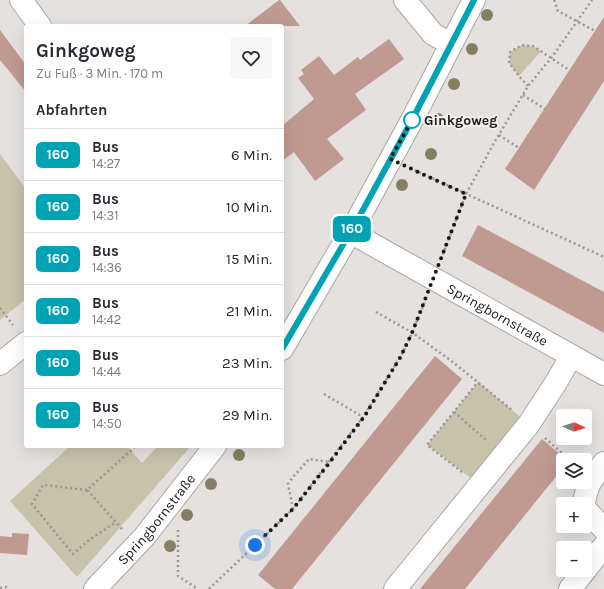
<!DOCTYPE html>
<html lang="de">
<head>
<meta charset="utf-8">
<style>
  body { margin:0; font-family:Karla,sans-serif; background:#f7f7f7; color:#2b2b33; height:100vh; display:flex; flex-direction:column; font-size:15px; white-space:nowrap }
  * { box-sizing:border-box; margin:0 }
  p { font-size:13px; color:#7c7c81 }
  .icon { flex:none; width:22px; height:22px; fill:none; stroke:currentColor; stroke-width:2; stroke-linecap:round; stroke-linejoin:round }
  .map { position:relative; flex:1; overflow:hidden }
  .panel { position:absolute; left:24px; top:24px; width:260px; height:424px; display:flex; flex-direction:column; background:#fff; border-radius:4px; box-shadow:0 4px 16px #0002 }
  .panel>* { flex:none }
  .badge { padding:0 8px; border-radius:6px; font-size:14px; line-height:26px }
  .needle { width:26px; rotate:94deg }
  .buttons { position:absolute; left:556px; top:409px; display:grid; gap:8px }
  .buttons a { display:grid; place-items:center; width:36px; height:36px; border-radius:4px; background:#fff; box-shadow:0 4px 16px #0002; font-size:20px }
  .you { position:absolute; width:20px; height:20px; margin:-10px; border:3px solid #fff; border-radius:50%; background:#1a73e8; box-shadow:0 0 0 6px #1a73e833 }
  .map>.badge { position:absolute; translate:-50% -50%; box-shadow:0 0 0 2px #fff }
  h2 { padding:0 12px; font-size:15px; line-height:36px }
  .round { display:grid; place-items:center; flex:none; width:42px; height:42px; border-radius:4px; background:#f7f7f7 }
  .overview { display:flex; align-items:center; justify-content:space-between; height:68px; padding:0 12px }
  h1 { font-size:19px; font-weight:700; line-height:30px }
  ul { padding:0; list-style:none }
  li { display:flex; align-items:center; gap:12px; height:52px; padding:0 12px; border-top:1px solid #e1e1e2 }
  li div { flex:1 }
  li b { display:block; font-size:15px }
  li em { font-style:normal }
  li .badge { min-width:44px; font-weight:700; text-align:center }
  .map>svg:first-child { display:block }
  .green { fill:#c7c2aa }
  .building { fill:#c09991 }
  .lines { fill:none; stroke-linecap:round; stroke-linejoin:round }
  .minor-casing { stroke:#aaa7a5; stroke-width:24 }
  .path { stroke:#999795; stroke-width:2.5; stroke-dasharray:2 3; stroke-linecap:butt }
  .minor { stroke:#fff; stroke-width:22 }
  .tree { fill:#847f64 }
  .line-casing { stroke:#fff; stroke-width:9 }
  .line { stroke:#00a3b4; stroke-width:6 }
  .walk { stroke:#1b1a19; stroke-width:4; stroke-dasharray:0 7.2 }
  .stop-dot { fill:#fff; stroke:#00a3b4; stroke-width:2 }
  .labels { text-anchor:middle; stroke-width:4; stroke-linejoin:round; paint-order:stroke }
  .stop-label { font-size:14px; font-weight:bold; fill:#1b1a19; stroke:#f2eeec; text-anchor:start }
  .street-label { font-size:14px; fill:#1b1a19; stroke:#f2eeec }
</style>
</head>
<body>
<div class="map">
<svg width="604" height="589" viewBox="0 0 604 589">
  <rect width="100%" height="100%" fill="#e4e1df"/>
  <path class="green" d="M522 45 533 46 541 51 519 76 509 63 510 52Z
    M0 154 26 189V299L0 320Z
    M478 382 529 424 480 485 427 445Z
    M70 446H127L142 463 158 446H191L77 577 10 501Z"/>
  <path class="building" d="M279 0H280L300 26H245Z
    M604 17V81L534 190 505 169Z
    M0 30 26 65V92L0 60Z
    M389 39 404 59 355 94 366 110 327 139 344 159 315 181 294 152 282 161V126L314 99 298 78 304 74 301 70 319 56 334 75 358 57 360 60Z
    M478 225 604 292V333L462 256Z
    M435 356 462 379 292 589H275L258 575Z
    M542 439 567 460H563V468L465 589H420Z
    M12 533 29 534 27 555 0 553V536L12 537Z"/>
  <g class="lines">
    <g class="minor-casing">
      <g id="minor">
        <path d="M21 0 40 26"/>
        <path d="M405 0 433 34 451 44"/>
        <path id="s1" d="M350 232 604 374"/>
        <path d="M282 349 358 219 412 120 474 0"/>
        <path d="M0 364 26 343"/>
        <path d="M584 504C586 485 593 477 604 463"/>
        <path d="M585 509 604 529"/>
        <path d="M585 570 604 546"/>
        <path id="s2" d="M95 589 145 536 215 446"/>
        <path d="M395 589 529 424 557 381 571 356"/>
        <path d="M570 589 585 570"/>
      </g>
    </g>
    <path class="path" d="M554 0 558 11 595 31
      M528 86 519 76 509 63 510 52 522 45 533 46 569 70
      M523 95 545 109
      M499 135 519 148
      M410 168 604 257
      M441 259 466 194 494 143 528 86 552 57 592 0
      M0 308 13 325
      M376 312 413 333 454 363 512 410
      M324 394 363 417
      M454 412 487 441
      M545 438 570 460
      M462 472 427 445 478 382
      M87 490 43 485 32 504 73 554 89 540 116 522
      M293 509 288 484 293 477 309 459 329 462
      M122 529 87 490 136 446
      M178 530V576L198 589
      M0 588 6 587 7 589
      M209 589 293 509 363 417 401 356 409 340 426 299"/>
    <use href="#minor" class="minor"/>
  </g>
  <g class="tree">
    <circle cx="487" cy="15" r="6"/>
    <circle cx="472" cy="49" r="6"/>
    <circle cx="454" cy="84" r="6"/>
    <circle cx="438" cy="119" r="6"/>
    <circle cx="431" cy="154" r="6"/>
    <circle cx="402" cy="185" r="6"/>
    <circle cx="239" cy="455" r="6"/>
    <circle cx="211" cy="484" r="6"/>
    <circle cx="187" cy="515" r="6"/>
    <circle cx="170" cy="546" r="6"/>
  </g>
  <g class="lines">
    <g class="line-casing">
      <path id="line" d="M282 349 358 219 412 120 474 0"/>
    </g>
    <use href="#line" class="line"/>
    <path class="walk" d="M255 545 293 509 330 462 364 417 401 356 412 333 466 194 390 159 412 120"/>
  </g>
  <circle class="stop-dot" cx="412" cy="120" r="8"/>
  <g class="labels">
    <g class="stop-label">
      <text x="424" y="125">Ginkgoweg</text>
    </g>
    <g class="street-label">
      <text dy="5" stroke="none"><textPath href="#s1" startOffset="169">Springbornstraße</textPath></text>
      <text dy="5" stroke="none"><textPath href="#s2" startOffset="93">Springbornstraße</textPath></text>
    </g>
  </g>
</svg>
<div class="buttons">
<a><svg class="needle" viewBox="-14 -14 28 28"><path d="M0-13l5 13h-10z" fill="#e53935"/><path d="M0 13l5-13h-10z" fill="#7c7c81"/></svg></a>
<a><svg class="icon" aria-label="layers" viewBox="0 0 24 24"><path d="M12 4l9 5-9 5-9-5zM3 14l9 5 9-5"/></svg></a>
<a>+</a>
<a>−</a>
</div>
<div class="you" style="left:255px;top:545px"></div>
<b class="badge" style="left:352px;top:229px;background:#00a3b4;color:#fff">160</b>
<section class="panel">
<div class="overview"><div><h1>Ginkgoweg</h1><p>Zu Fuß · 3 Min. · 170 m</p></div><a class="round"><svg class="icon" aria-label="heart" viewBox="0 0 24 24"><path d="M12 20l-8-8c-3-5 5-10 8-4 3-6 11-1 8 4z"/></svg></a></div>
<h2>Abfahrten</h2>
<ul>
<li><span class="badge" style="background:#00a3b4;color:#fff">160</span><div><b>Bus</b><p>14:27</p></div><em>6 Min.</em></li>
<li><span class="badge" style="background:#00a3b4;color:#fff">160</span><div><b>Bus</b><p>14:31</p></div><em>10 Min.</em></li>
<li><span class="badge" style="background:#00a3b4;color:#fff">160</span><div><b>Bus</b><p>14:36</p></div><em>15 Min.</em></li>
<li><span class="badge" style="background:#00a3b4;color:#fff">160</span><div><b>Bus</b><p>14:42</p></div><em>21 Min.</em></li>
<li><span class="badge" style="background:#00a3b4;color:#fff">160</span><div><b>Bus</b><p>14:44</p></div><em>23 Min.</em></li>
<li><span class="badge" style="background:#00a3b4;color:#fff">160</span><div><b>Bus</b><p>14:50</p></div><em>29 Min.</em></li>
</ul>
</section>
</div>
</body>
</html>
